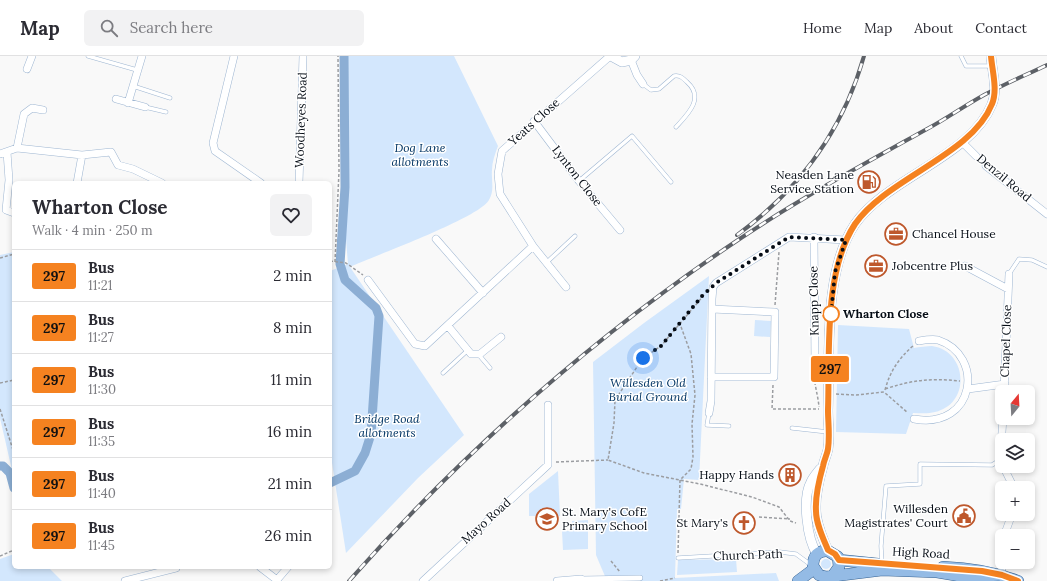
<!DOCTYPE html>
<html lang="en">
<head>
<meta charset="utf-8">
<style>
  body { margin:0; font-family:Lora,serif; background:#f2f2f3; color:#2b2b33; height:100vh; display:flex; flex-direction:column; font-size:15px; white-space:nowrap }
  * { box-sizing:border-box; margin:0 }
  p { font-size:13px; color:#7c7c81 }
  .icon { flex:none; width:22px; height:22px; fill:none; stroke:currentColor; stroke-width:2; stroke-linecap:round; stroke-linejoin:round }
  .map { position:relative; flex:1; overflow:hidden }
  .details { position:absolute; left:12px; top:125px; width:320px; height:388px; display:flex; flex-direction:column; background:#fff; border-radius:6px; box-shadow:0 2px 6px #0003 }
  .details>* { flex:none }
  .badge { padding:0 8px; border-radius:3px; font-size:14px; line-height:26px }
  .needle { width:26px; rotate:18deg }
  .tools { position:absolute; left:995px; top:329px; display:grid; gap:8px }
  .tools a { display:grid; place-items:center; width:40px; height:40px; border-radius:6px; background:#fff; box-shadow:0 2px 6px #0003; font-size:20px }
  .you { position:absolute; width:20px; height:20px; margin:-10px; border:3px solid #fff; border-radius:50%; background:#1a73e8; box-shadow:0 0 0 6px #1a73e833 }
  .map>.badge { position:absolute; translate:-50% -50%; box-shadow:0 0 0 2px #fff }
  .round { display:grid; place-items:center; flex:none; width:42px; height:42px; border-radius:6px; background:#f2f2f3 }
  .overview { display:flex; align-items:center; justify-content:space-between; height:68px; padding:0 20px }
  h1 { font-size:19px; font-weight:700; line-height:30px }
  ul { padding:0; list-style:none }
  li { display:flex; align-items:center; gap:12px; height:52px; padding:0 20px; border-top:1px solid #e1e1e2 }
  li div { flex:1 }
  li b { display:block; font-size:15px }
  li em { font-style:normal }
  li .badge { min-width:44px; font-weight:700; text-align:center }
  header { display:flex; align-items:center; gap:24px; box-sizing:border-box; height:56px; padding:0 20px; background:#fff; border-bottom:1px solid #e1e1e2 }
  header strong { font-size:19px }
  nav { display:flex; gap:22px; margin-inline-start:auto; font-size:14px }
  .search { width:280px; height:36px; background:#f2f2f3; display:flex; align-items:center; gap:10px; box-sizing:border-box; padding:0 14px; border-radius:6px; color:#7c7c81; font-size:15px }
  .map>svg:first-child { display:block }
  .green { fill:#d3e7fd }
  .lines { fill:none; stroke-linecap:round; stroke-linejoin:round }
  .canal { stroke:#8caed4; stroke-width:9 }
  .service-casing { stroke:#9eb6d2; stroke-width:4.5 }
  .pedestrian-casing { stroke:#9eb6d2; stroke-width:6 }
  .minor-casing { stroke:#9eb6d2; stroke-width:8 }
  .secondary-casing { stroke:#9eb6d2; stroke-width:10 }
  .primary-casing { stroke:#346192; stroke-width:12 }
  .path { stroke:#9b9da1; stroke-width:1.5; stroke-dasharray:3 2; stroke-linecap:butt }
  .service { stroke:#fff; stroke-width:3.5 }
  .pedestrian { stroke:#fff; stroke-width:5 }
  .minor { stroke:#fff; stroke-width:7 }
  .secondary { stroke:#fff; stroke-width:9 }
  .primary { stroke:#94bbe5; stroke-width:11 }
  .rail-casing { stroke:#5d6167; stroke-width:4 }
  .rail { stroke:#fff; stroke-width:2.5; stroke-dasharray:8; stroke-linecap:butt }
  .line-casing { stroke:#fff; stroke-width:9 }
  .line { stroke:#f58220; stroke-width:6 }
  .walk { stroke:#060d16; stroke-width:4; stroke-dasharray:0 7.2 }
  .stop-dot { fill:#fff; stroke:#f58220; stroke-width:2 }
  .labels { text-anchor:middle; stroke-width:3; stroke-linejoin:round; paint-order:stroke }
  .street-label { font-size:12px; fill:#060d16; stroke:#fff }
  .park-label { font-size:12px; font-style:italic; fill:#003463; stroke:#fff }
  .poi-label { font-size:12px; fill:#060d16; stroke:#fff; text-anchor:end }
  .stop-label { font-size:12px; font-weight:bold; fill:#060d16; stroke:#fff; text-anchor:start }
</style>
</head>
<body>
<header>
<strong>Map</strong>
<div class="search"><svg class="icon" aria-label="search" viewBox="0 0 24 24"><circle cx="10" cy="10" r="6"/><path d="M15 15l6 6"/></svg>Search here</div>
<nav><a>Home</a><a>Map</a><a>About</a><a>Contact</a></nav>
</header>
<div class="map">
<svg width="1047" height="525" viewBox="0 0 1047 525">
  <rect width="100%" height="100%" fill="#f9f9f9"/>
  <path class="green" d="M348 0H454L498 90C495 98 492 106 492 114 491 124 495 134 489 144 479 162 374 200 350 211L464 379 418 422 346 497 330 394V215L348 208 345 172 347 137Z
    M14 196V423L0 362V199Z
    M709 220 699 424 684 423 681 453H677L675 522 776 517 779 525H607L596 499 593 306 644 267Z
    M755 264 771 265 770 281 754 280Z
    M838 269 909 273 914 292C919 291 927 290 932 290 968 295 971 348 935 356 928 358 920 357 913 357L906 378 836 376Z
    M558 415 560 460H529V438Z
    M588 464V493L563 494 562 475H572V465Z
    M14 498V511H48L62 525H0V503Z
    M736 503 737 516 677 519 678 504Z
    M821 508a5 5 0 1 1 10 0a5 5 0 1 1-10 0Z"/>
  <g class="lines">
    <path class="canal" d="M0 410H3L10 417 14 432
      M330 427 355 415 365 397 371 378 379 260 376 252 345 224 340 208 345 131 344 0"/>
    <g class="service-casing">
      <path id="service" d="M88 0 137 14
        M961 0 966 10H991
        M643 28 651 34 659 33 674 20C680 19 683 22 687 26 705 42 688 58 676 71
        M133 30 170 42
        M145 51 166 56
        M976 100 986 110
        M579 125 632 80 671 126
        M546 207 575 180
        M1009 218 1019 203 1032 204 1047 211
        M479 299 490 312
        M443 317 468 294
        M709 357 707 369 729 370
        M792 372 828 376
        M678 502 780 496 796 498 811 509
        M882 508 881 490 886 430 920 428V408L992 409 1000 404"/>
    </g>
    <g class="pedestrian-casing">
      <path id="pedestrian" d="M581 523 640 522"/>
    </g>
    <g class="minor-casing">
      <path id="minor" d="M234 0 213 87 215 95 261 127
        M631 4 637 19 643 28
        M27 13 32 0
        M116 43 145 51
        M128 47 142 0
        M534 65 579 125 620 174
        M962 86 976 100
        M17 92 24 58 32 52 43 54
        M7 96 9 124 6 154 14 157
        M0 98 17 92 82 99 111 96 118 109 133 113 162 127
        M986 110 1047 158
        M77 127 82 99
        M299 127 303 0
        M814 181 815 308
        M436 183 483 237
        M533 190 566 231
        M965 210 1008 233
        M368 224 415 288 425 290 533 190 500 138 498 118 502 95 610 0
        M448 270 471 298H480L501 281
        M711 321H774L775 256 712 253
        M968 333 1005 328
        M1004 336 1009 218
        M709 357 711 345 712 243 713 231 716 227 789 181 846 184
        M1003 362 1000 404 1014 432
        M914 363C976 374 985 299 938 284 933 283 925 284 919 285
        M1004 480 1012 458
        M1002 485 1001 487 1002 519
        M260 511 277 524
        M125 525 176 512
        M276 525 288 511
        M423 525 548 409V349
        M557 525 581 523"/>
    </g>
    <g class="secondary-casing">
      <path id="secondary" d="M611 0 622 6 631 4 635 0
        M828 495C823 482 816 468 816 455 815 440 819 424 823 410 824 404 827 399 828 393 830 380 828 366 828 354 830 298 823 215 855 168 888 121 971 101 992 48 998 34 992 15 991 0
        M817 498C807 483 802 442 811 426 813 421 817 417 820 413"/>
    </g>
    <g class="primary-casing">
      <path id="primary" d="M839 504 878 508
        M943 511C969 512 994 516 1018 525
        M834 518 839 511 838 501 828 495C818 494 813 500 813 510L819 519 826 521 882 514 937 516 966 521 1002 519
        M798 525 814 513"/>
    </g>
    <path class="path" d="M0 202 14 198
      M330 205 346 207 363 219
      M335 206 339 115 338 0
      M704 239 661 290 643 302 615 344 614 367 608 404 644 417 700 428 752 441 779 451 790 465 796 467
      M775 249 779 196
      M814 316C814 328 818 339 819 351
      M0 327 14 324
      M773 329 772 353H819
      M885 333C912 324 931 322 960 325
      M885 334C890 315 899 302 914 289
      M836 338 856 339 884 336 908 357
      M0 353 14 397
      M556 406 608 404
      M759 461 790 463
      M678 497 680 424 691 413 693 401 692 368 695 339 691 298 680 268
      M0 500 14 494
      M611 505 620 516
      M660 525 675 522"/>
    <use href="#service" class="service"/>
    <use href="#pedestrian" class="pedestrian"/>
    <use href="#minor" class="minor"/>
    <use href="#secondary" class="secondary"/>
    <use href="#primary" class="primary"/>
    <g class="rail-casing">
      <path id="rail" d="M737 179C799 134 843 74 864 0
        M349 525C464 395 597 278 741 182 801 142 864 108 927 73 946 63 964 50 984 39 1004 28 1026 19 1047 9"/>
    </g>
    <use href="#rail" class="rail"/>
  </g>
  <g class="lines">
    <g class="line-casing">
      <path id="line" d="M991 0C992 14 998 34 992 48 972 99 887 122 855 168 823 217 830 297 828 354 828 366 830 380 828 393 827 399 824 404 823 410 819 424 815 440 816 455 816 468 823 482 828 494L835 498 839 504 982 515 1002 519 1018 525"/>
    </g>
    <use href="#line" class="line"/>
    <path class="walk" d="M643 302 661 290 702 240 716 227 789 181 846 184 835 216 831 258"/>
  </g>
  <defs>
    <g id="fuel-ring" transform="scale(1.15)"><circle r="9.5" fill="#fff" stroke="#be582c" stroke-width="1.5"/><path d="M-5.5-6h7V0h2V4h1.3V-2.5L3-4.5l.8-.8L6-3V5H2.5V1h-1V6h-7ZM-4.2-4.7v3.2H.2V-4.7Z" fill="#be582c"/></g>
    <g id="office-ring" transform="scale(1.15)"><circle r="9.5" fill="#fff" stroke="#be582c" stroke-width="1.5"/><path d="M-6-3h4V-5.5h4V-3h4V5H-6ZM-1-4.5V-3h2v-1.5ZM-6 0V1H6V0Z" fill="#be582c"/></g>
    <g id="building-ring" transform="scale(1.15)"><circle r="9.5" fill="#fff" stroke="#be582c" stroke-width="1.5"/><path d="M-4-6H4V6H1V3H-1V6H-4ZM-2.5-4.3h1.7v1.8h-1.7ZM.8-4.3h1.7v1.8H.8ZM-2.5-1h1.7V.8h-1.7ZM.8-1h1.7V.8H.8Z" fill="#be582c"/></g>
    <g id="civic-ring" transform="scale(1.15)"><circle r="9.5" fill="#fff" stroke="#be582c" stroke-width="1.5"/><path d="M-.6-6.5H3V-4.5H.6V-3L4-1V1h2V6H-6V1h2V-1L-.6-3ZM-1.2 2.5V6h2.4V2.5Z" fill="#be582c"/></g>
    <g id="school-ring" transform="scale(1.15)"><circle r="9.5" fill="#fff" stroke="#be582c" stroke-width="1.5"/><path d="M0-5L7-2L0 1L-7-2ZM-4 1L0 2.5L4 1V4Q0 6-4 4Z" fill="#be582c"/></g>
    <g id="church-ring" transform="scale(1.15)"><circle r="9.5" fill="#fff" stroke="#be582c" stroke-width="1.5"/><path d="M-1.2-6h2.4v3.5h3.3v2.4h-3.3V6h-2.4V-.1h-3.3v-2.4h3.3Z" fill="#be582c"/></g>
  </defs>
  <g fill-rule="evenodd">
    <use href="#fuel-ring" x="869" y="126"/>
    <use href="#office-ring" x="896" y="178"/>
    <use href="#office-ring" x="876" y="210"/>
    <use href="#building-ring" x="790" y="419"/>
    <use href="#civic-ring" x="964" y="460"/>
    <use href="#school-ring" x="547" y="463"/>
    <use href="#church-ring" x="744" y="467"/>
  </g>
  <circle class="stop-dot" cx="831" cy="258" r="8"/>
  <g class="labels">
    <g class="street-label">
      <text transform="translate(301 64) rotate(-88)" y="4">Woodheyes Road</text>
      <text transform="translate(534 66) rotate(-42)" y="4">Yeats Close</text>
      <text transform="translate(577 120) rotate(52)" y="4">Lynton Close</text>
      <text transform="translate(1004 122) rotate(40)" y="4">Denzil Road</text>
      <text transform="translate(814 245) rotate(-91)" y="4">Knapp Close</text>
      <text transform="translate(1006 285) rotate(-88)" y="4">Chapel Close</text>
      <text transform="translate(486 465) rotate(-42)" y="4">Mayo Road</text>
      <text transform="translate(921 497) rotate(3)" y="4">High Road</text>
      <text transform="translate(748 499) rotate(-2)" y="4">Church Path</text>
    </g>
    <g class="park-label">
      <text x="420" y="96">Dog Lane<tspan x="420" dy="14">allotments</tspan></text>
      <text x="648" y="331">Willesden Old<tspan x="648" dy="14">Burial Ground</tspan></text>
      <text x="387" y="367">Bridge Road<tspan x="387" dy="14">allotments</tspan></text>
    </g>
    <g class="poi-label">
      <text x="854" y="123">Neasden Lane<tspan x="854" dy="14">Service Station</tspan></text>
      <text x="912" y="182" text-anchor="start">Chancel House</text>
      <text x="892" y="214" text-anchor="start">Jobcentre Plus</text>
      <text x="774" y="423">Happy Hands</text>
      <text x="948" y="457">Willesden<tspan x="948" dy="14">Magistrates' Court</tspan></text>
      <text x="562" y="460" text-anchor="start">St. Mary's CofE<tspan x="562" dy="14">Primary School</tspan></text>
      <text x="728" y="471">St Mary's</text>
    </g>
    <g class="stop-label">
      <text x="843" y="262">Wharton Close</text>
    </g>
  </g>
</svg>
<div class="tools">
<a><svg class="needle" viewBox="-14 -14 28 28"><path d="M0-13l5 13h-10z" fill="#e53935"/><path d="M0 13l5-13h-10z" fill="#7c7c81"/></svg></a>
<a><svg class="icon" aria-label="layers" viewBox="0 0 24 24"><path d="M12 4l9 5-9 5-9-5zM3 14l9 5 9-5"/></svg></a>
<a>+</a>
<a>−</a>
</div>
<div class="you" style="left:643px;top:302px"></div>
<b class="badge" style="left:830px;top:313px;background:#f58220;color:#111">297</b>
<section class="details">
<div class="overview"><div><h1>Wharton Close</h1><p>Walk · 4 min · 250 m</p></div><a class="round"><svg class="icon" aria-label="heart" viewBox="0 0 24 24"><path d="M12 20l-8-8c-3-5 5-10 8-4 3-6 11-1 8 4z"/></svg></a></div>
<ul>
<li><span class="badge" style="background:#f58220;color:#111">297</span><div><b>Bus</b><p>11:21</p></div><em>2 min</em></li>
<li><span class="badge" style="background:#f58220;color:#111">297</span><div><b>Bus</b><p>11:27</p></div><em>8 min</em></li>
<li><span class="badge" style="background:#f58220;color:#111">297</span><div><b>Bus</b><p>11:30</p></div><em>11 min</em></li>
<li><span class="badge" style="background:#f58220;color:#111">297</span><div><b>Bus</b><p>11:35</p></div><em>16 min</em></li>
<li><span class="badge" style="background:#f58220;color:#111">297</span><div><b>Bus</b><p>11:40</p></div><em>21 min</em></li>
<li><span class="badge" style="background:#f58220;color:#111">297</span><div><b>Bus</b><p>11:45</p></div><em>26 min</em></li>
</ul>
</section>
</div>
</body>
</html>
